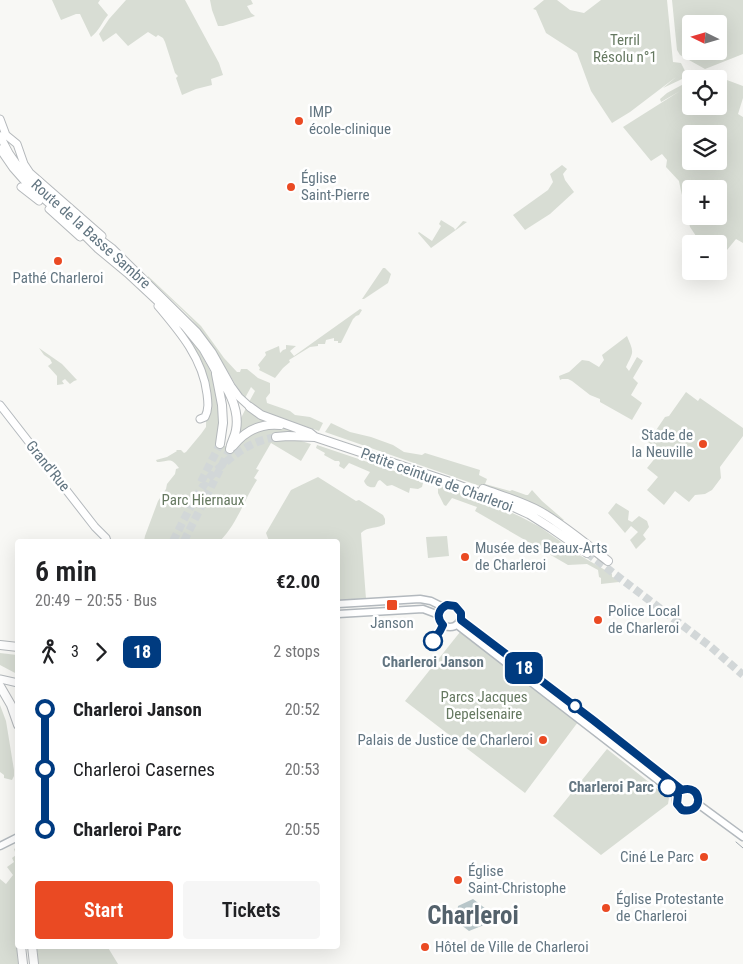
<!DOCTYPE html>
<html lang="en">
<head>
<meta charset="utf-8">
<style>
  body { margin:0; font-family:"Roboto Condensed",sans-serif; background:#f6f6f6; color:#202124; height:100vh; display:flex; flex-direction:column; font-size:19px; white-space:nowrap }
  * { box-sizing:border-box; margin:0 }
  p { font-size:16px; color:#757577 }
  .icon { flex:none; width:28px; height:28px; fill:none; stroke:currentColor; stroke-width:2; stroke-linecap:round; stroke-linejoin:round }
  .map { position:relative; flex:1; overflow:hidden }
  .panel { position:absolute; left:15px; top:539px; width:325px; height:410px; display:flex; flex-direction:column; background:#fff; border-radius:5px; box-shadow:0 5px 20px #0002 }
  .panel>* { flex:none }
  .badge { padding:0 10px; border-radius:8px; font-size:18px; line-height:32px }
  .needle { width:32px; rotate:275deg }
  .fabs { position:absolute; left:682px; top:15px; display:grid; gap:10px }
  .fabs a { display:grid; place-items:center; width:45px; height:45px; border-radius:5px; background:#fff; box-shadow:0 5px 20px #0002; font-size:25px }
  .map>.badge { position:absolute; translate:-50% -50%; box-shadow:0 0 0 2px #fff }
  .legs { display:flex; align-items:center; gap:8px; height:55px; padding:0 20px; font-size:16px }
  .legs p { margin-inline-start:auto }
  .overview { display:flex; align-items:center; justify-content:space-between; height:85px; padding:0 20px }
  h1 { font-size:28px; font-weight:600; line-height:38px }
  .action { display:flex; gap:10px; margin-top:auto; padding:10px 20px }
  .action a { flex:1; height:58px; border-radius:5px; background:#ea4a23; color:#fff; font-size:20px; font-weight:600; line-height:58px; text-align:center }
  .action a+a { background:#f6f6f6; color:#202124 }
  ul { padding:0 20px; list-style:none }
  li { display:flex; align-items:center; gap:18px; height:60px; font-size:19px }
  li i { display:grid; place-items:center; width:8px; height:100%; margin:0 6px; background:currentColor }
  li i::after { content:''; width:12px; height:12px; margin:-6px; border:4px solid; border-radius:50%; background:#fff }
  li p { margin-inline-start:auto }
  li:first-child i { background:linear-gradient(#0000 50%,currentColor 0) }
  li:last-child i { background:linear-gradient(currentColor 50%,#0000 0) }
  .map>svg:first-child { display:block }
  .green { fill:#d8ddd4; fill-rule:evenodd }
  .water { fill:#b8c6c9 }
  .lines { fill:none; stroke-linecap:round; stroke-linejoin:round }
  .motorway-tunnel { stroke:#d2d7d8; stroke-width:8; stroke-dasharray:8 4; stroke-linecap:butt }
  .secondary-casing { stroke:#b3b9be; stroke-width:9 }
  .primary-casing { stroke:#b4b9bd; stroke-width:9 }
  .trunk-casing { stroke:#b4b8bb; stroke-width:9 }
  .motorway-casing { stroke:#b4b8bb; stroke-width:10 }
  .secondary { stroke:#fff; stroke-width:6 }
  .primary { stroke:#fff; stroke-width:7 }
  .trunk { stroke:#fff; stroke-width:7 }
  .motorway { stroke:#fff; stroke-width:8 }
  .tram { stroke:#a1a9af; stroke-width:1 }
  .line-1-casing { stroke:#fff; stroke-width:11 }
  .line-1 { stroke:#003b80; stroke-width:8 }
  .poi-dot { fill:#ea4a23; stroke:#fff; stroke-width:2 }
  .stop-1-dot { fill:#fff; stroke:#003b80; stroke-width:2.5 }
  .labels { text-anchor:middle; stroke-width:5; stroke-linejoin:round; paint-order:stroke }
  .park-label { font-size:15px; fill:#667961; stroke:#fff }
  .poi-label { font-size:15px; fill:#627581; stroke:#fff; text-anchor:start }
  .street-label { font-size:15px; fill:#627581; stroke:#fff }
  .stop-label { font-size:15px; font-weight:bold; fill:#627581; stroke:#fff }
  .town-label { font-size:25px; font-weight:bold; fill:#54626c; stroke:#fff }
</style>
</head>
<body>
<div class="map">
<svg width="743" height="964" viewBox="0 0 743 964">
  <rect width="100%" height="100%" fill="#f8f8f5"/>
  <path class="green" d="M52 0H100L98 3 108 15C102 22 99 31 91 37L80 14H76L61 20Z
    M126 0H185L219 63 223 75 211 79 212 85 196 89 182 95 176 78 178 76 175 73 165 42 163 38 158 35 156 37 148 32 128 46 116 33 103 42 99 34 109 19Z
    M210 0H251L253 4 247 6 251 13 255 16 223 26H218L212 10Z
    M544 0H557L570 10 584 13 601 0H667L673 62 681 63 685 71 691 70 697 72 663 88 676 77 630 112 612 123 591 91 577 53 546 33 536 10 533 9Z
    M672 0H743V54L705 69 680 55 677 50ZM691 24H719V51H691Z
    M708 73 743 86V98L738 114 743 117V243L736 239 727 250 710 236 698 239 690 227 681 191 679 181 666 167 667 160 662 154 651 161 623 127 680 91 661 102 660 99 667 93 691 80V106H719V79H695ZM691 134H719V161H691ZM691 189H719V216H691Z
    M562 165 567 169 563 174 565 180 574 192 550 214 525 230 513 215 548 190 553 182 550 174Z
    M441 220 454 228 455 230 463 221 467 222 431 248 418 233 419 232 432 241 441 226 439 224Z
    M383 268H385L391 274 388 283 364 299H362Z
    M148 276 201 326 224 358 237 372H240L241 369H247L258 378 270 383V393L266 398 267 403 290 411 295 415 310 417 323 423 319 431 268 414 249 402 255 391 251 387 245 398C230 379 220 355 205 336 189 314 168 297 148 278Z
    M360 309 362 310 359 315 356 316 353 319 341 343H338V341H334V338L326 340 325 344H318V346L310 347 289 360 290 362 283 368 275 378 259 370 260 368 258 365 266 355 265 352 279 346 280 353 283 350 286 349V345L296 346 290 351 294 356Z
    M170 317 195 344 201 354 212 374 220 403V444L232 449C251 428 270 423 297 431V433H275V441L298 440 311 444 301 461 271 443 256 469 259 470 254 478 257 480C244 500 237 524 220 541L214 540 213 541H144L145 536 158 501 166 489 167 484 175 474 176 469 179 468C170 456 169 462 157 462L156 460 167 457 177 451 176 450H181L184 453 186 452 201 434 206 427 207 381Z
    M627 336C634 353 634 351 626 367L629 371 637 357 643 361 633 378 638 383 631 395 642 403 632 420 600 402V399L590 395 572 381 568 379H562L560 380 559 376 569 372 582 360 589 361 599 367 604 360 602 355Z
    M39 348 62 364 77 380 74 381 70 384 65 379 62 381 64 384 57 385V376L48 366 52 363 50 359 44 355Z
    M686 392 698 401 700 398 743 428V436L720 467 721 478 712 490 705 494 695 495 689 502 675 491 664 505 647 490 658 477 647 468 661 451 648 442 665 417 669 416Z
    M246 408 256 415 266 421V423L237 437 239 422Z
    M331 423 350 432 371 437 393 445 404 452 422 455 425 453 480 470 479 475 487 479 485 484 510 491 512 490 526 495H528L532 490 542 501 564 520 562 521 520 500 325 432Z
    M317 445 421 480 423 483 422 487 418 489 410 488 409 493 392 485 387 486 380 480 378 481 375 487C369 488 366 486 364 481L370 472 349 463 344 469 339 466 340 463 339 461H335L324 455 325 453 316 448Z
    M318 477 356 501 359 500 383 515 385 519V524C378 529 368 526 361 533L366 599 338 601V541H269L266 533 291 490Z
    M442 485 479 498 521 517 540 527 581 556 612 574V577L619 579V582L601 584V578L599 577 598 570 587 564 568 565 475 511 477 507 474 506 452 498 446 506 444 505 438 493V488Z
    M616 503 629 511 628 520 632 522 639 516 647 521 649 527 643 535 646 539 636 549 630 540 638 532 631 526 625 533 608 513Z
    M447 536 449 556 428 558 426 537Z
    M460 632 482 647 578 722 525 793 405 701Z
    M0 653 17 655V674L0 665Z
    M0 705 6 721 14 770V776L12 780 4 778V775L0 772Z
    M607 749 669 798 668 804 601 855 553 816Z
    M17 847V945L18 964H0V879L6 884 13 875 7 867 14 862 12 858 16 855 14 849Z
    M35 946H107L118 964H36Z"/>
  <path class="water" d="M473 899 486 909 484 925 469 931 456 921 458 906Z"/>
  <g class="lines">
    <path class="motorway-tunnel" d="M201 482 220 444
      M173 541C184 520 195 495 210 477 213 473 218 469 221 466 239 451 252 441 276 437
      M184 541 230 449
      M587 553 711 647 743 675"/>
    <g class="secondary-casing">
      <path id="secondary" d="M338 604 420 599 431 601 443 607
        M439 616a11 11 0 1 1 22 0a11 11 0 1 1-22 0Z
        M338 614 423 609 439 615
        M461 620 587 715 682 790
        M457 625 677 795
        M676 800a11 11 0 1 1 22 0a11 11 0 1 1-22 0Z
        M698 804 743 837
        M0 846 18 837"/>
    </g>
    <g class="primary-casing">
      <path id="primary" d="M0 405 95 527 106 538 107 541
        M0 679 18 683"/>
    </g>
    <g class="trunk-casing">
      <path id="trunk" d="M0 119 6 135 17 144 24 164 30 173 102 236
        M0 136 9 153 18 166 31 181 92 233 112 248 197 332 212 352 231 386 239 397 250 407
        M0 149 13 168 28 185 74 225 98 249 127 273 185 327 203 349 216 372
        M21 187 39 201
        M49 209 80 237
        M158 306C180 332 203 359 207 394 208 402 209 409 205 417L200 419"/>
    </g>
    <g class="motorway-casing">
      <path id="motorway" d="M216 372C228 388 240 409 236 430 235 437 231 442 230 449
        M216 374 222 405 223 423 220 444
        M250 407 261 415 310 433 315 437
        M276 437 288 436 315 437 447 481 505 503 529 514 551 528 587 553
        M233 446C245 431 260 423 280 425
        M483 489C502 496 523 502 541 512 565 526 587 545 608 561
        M0 645 18 647
        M0 686 11 705 18 725
        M21 946 23 964
        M32 946 34 964"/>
    </g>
    <use href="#secondary" class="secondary"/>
    <use href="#primary" class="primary"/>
    <use href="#trunk" class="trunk"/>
    <use href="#motorway" class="motorway"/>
    <path class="tram" d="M736 842 743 848"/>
  </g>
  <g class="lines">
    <g class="line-1-casing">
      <path id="line-1" d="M433 641 440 631 443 625C436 618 438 609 447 605L455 606 461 613V620L593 720 682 790C702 783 705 815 682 810L677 804 678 795 668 787"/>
    </g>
    <use href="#line-1" class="line-1"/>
  </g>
  <g class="poi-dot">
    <circle cx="299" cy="121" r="5"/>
    <circle cx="291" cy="187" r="5"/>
    <circle cx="58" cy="261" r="5"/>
    <circle cx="703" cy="444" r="5"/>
    <circle cx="465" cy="557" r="5"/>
    <rect x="386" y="599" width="12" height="12" rx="2.5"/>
    <circle cx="598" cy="620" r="5"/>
    <circle cx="543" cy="740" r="5"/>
    <circle cx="704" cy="857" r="5"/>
    <circle cx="458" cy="880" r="5"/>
    <circle cx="606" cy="908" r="5"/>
    <circle cx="425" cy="947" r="5"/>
  </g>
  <g class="stop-1-dot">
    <circle cx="433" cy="641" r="9"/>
    <circle cx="575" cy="706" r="6"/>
    <circle cx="668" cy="787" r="9"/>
  </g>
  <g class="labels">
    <g class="park-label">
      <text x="625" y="45">Terril<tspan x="625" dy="17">Résolu n°1</tspan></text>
      <text x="203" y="505">Parc Hiernaux</text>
      <text x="484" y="702">Parcs Jacques<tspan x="484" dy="17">Depelsenaire</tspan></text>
    </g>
    <g class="poi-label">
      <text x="309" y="117">IMP<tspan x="309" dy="17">école-clinique</tspan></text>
      <text x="301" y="183">Église<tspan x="301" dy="17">Saint-Pierre</tspan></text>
      <text x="58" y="283" text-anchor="middle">Pathé Charleroi</text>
      <text x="693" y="440" text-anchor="end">Stade de<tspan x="693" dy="17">la Neuville</tspan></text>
      <text x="475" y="553">Musée des Beaux-Arts<tspan x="475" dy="17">de Charleroi</tspan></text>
      <text x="608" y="616">Police Local<tspan x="608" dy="17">de Charleroi</tspan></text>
      <text x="392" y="628" text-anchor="middle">Janson</text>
      <text x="533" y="745" text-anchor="end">Palais de Justice de Charleroi</text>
      <text x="694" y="862" text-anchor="end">Ciné Le Parc</text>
      <text x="468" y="876">Église<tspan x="468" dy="17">Saint-Christophe</tspan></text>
      <text x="616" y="904">Église Protestante<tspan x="616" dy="17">de Charleroi</tspan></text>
      <text x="435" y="952">Hôtel de Ville de Charleroi</text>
    </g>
    <g class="street-label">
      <text transform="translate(91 234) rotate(42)" y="5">Route de la Basse Sambre</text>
      <text transform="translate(48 466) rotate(51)" y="5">Grand'Rue</text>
      <text transform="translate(437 480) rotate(20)" y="5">Petite ceinture de Charleroi</text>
    </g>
    <g class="stop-label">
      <text x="433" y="667">Charleroi Janson</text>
      <text x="654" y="792" text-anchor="end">Charleroi Parc</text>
    </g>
    <g class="town-label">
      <text x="473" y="924">Charleroi</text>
    </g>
  </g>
</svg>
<div class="fabs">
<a><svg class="needle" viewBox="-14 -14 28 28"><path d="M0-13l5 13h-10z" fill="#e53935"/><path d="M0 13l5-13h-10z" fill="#757577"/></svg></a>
<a><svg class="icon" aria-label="locate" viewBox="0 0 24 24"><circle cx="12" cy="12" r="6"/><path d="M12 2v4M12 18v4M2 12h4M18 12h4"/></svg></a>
<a><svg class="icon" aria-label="layers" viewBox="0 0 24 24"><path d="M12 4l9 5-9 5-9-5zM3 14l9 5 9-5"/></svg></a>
<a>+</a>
<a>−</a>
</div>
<b class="badge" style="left:524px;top:668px;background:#003b80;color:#fff">18</b>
<section class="panel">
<div class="overview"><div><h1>6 min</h1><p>20:49 – 20:55 · Bus</p></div><b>€2.00</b></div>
<div class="legs"><svg class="icon" aria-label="walk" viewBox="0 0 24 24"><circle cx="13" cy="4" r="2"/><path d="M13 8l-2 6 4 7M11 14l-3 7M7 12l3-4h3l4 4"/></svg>3<svg class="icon" aria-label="forward" viewBox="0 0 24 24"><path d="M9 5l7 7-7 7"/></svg><b class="badge" style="background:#003b80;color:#fff">18</b><p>2 stops</p></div>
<ul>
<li><i style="color:#003b80"></i><b>Charleroi Janson</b><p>20:52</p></li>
<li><i style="color:#003b80"></i><span>Charleroi Casernes</span><p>20:53</p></li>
<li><i style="color:#003b80"></i><b>Charleroi Parc</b><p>20:55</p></li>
</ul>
<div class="action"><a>Start</a><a>Tickets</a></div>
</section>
</div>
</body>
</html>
